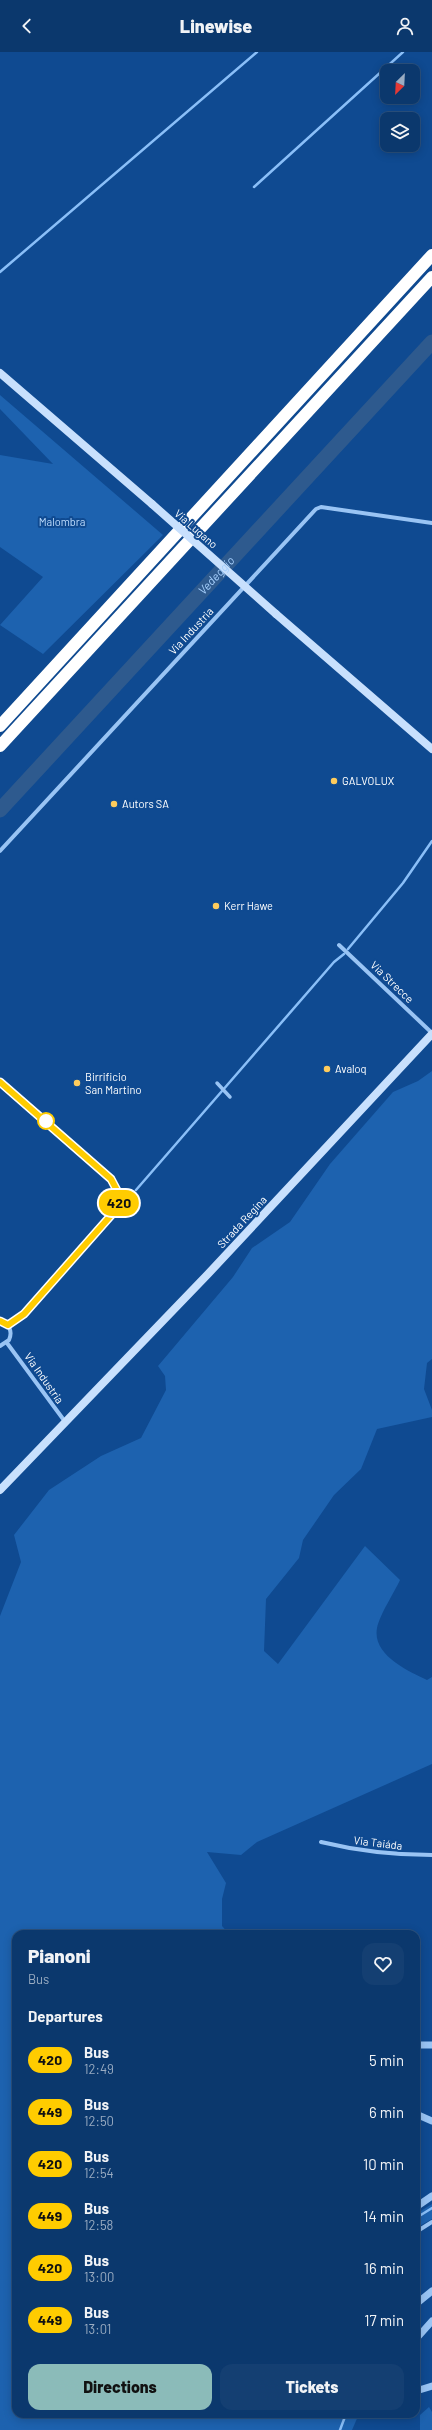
<!DOCTYPE html>
<html lang="en">
<head>
<meta charset="utf-8">
<style>
  body { margin:0; font-family:Barlow,sans-serif; background:#143f72; color:#f1f3f6; height:100vh; display:flex; flex-direction:column; font-size:15px; white-space:nowrap }
  * { box-sizing:border-box; margin:0 }
  p { font-size:13px; color:#9aacc2 }
  .icon { flex:none; width:22px; height:22px; fill:none; stroke:currentColor; stroke-width:2; stroke-linecap:round; stroke-linejoin:round }
  .map { position:relative; flex:1; overflow:hidden }
  .drawer { position:absolute; left:12px; top:1878px; width:408px; height:488px; display:flex; flex-direction:column; background:#0b386d; border-radius:12px; box-shadow:0 2px 10px #0003,0 0 0 1px #2b5280 }
  .drawer>* { flex:none }
  .badge { padding:0 8px; border-radius:13px; font-size:14px; line-height:26px }
  .needle { width:26px; rotate:204deg }
  .controls { position:absolute; left:380px; top:12px; display:grid; gap:8px }
  .controls a { display:grid; place-items:center; width:40px; height:40px; border-radius:8px; background:#0b386d; box-shadow:0 2px 10px #0003,0 0 0 1px #2b5280; font-size:20px }
  .map>.badge { position:absolute; translate:-50% -50%; box-shadow:0 0 0 2px #fff }
  h2 { padding:0 16px; font-size:15px; line-height:36px }
  .round { display:grid; place-items:center; flex:none; width:42px; height:42px; border-radius:12px; background:#143f72 }
  .headline { display:flex; align-items:center; justify-content:space-between; height:68px; padding:0 16px }
  h1 { font-size:19px; font-weight:800; line-height:30px }
  .cta { display:flex; gap:8px; margin-top:auto; padding:8px 16px }
  .cta a { flex:1; height:46px; border-radius:12px; background:#8bbbb9; color:#111; font-size:16px; font-weight:800; line-height:46px; text-align:center }
  .cta a+a { background:#143f72; color:#f1f3f6 }
  ul { padding:0; list-style:none }
  li { display:flex; align-items:center; gap:12px; height:52px; padding:0 16px }
  li div { flex:1 }
  li b { display:block; font-size:15px }
  li em { font-style:normal }
  li .badge { min-width:44px; font-weight:700; text-align:center }
  header { display:flex; justify-content:space-between; align-items:center; height:52px; padding:0 16px; background:#0b386d; font-size:18px; font-weight:800 }
  .map>svg:first-child { display:block }
  .green { fill:#1d62af }
  .lines { fill:none; stroke-linecap:round; stroke-linejoin:round }
  .stream { stroke:#8abff8; stroke-width:2.5 }
  .river { stroke:#2e5a8e; stroke-width:15 }
  .pedestrian { stroke:#99c4f4; stroke-width:3.5 }
  .minor { stroke:#99c4f4; stroke-width:4 }
  .tertiary { stroke:#99c4f4; stroke-width:7 }
  .secondary { stroke:#c8e0fd; stroke-width:8 }
  .motorway { stroke:#fff; stroke-width:12 }
  .secondary-bridge { stroke:#c8e0fd; stroke-width:8 }
  .line-casing { stroke:#fff; stroke-width:9 }
  .line { stroke:#fc0; stroke-width:6 }
  .poi-dot { fill:#ffcc5c; stroke:#0f4a91; stroke-width:1.5 }
  .stop-dot { fill:#fff; stroke:#fc0; stroke-width:2 }
  .labels { text-anchor:middle; stroke-width:4; stroke-linejoin:round; paint-order:stroke }
  .park-label { font-size:11px; fill:#c0defe; stroke:#0f4a91 }
  .street-label { font-size:11px; fill:#fff; stroke:#0f4a91 }
  .poi-label { font-size:11px; fill:#fff; stroke:#0f4a91; text-anchor:start }
  .water-label { font-size:12px; font-style:italic; fill:#a5cefb; stroke:#0f4a91 }
</style>
</head>
<body>
<header><svg class="icon" aria-label="back" viewBox="0 0 24 24"><path d="M15 5l-7 7 7 7"/></svg>Linewise<svg class="icon" aria-label="person" viewBox="0 0 24 24"><circle cx="12" cy="8" r="4"/><path d="M4 21q1-7 8-7t8 7"/></svg></header>
<div class="map">
<svg width="432" height="2378" viewBox="0 0 432 2378">
  <rect width="100%" height="100%" fill="#0f4a91"/>
  <path class="green" d="M0 343 163 483 43 602 0 573 43 525 0 495V403L53 412 0 357Z
    M432 1019V1307L427 1311 424 1337 432 1358V1365L377 1377 361 1417 334 1443 303 1488 299 1506 266 1547 264 1599 278 1612 365 1494 400 1528C394 1541 380 1562 377 1576 372 1603 408 1619 427 1628L432 1625V1712L257 1790 241 1803 207 1800 226 1831 222 1847V1874L229 1882H16V2362H359L352 2378H0V1564L21 1510 14 1483 49 1438 101 1404 141 1386 166 1338 165 1324 158 1314 233 1225 252 1196 290 1170 330 1112 393 1040 418 1029Z
    M432 2152V2167L416 2176V2162Z
    M429 2355 432 2360V2378H420V2363Z"/>
  <g class="lines">
    <path class="stream" d="M254 135 403 0
      M0 220 257 0
      M348 897 403 831 432 789
      M136 1138 334 910 344 902
      M416 2166 432 2156
      M340 2378 346 2362"/>
    <path class="river" id="s1" d="M0 758 432 290"/>
    <path class="pedestrian" d="M217 1031 230 1045"/>
    <path class="minor" d="M0 799 316 457 321 455 432 471
      M339 893 432 981
      M0 1030 111 1127 120 1144 114 1160 24 1262 8 1273
      M0 1269C9 1272 13 1279 9 1288L0 1294
      M7 1291 66 1371
      M321 1790C358 1799 395 1803 432 1803
      M416 2180 432 2170"/>
    <path class="tertiary" d="M416 1993H432
      M416 2062 432 2069
      M416 2155 432 2144
      M416 2252 432 2239
      M416 2287 432 2269
      M416 2339 432 2334"/>
    <path class="secondary" d="M0 321 152 452
      M276 562 432 697
      M0 1438 208 1222 432 982"/>
    <path class="motorway" d="M0 674 432 203
      M0 694 432 225"/>
    <path class="secondary-bridge" d="M152 452 276 562"/>
  </g>
  <g class="lines">
    <g class="line-casing">
      <path id="line" d="M0 1030 111 1127 120 1144 114 1160 24 1262 8 1273 0 1269"/>
    </g>
    <use href="#line" class="line"/>
  </g>
  <g class="poi-dot">
    <circle cx="334" cy="729" r="4"/>
    <circle cx="114" cy="752" r="4"/>
    <circle cx="216" cy="854" r="4"/>
    <circle cx="327" cy="1017" r="4"/>
    <circle cx="77" cy="1031" r="4"/>
  </g>
  <circle class="stop-dot" cx="46" cy="1069" r="8"/>
  <g class="labels">
    <g class="park-label">
      <text x="62" y="474">Malombra</text>
    </g>
    <g class="street-label">
      <text transform="translate(196 477) rotate(41)" y="4">Via Lugano</text>
      <text transform="translate(191 579) rotate(-47)" y="4">Via Industria</text>
      <text transform="translate(392 930) rotate(44)" y="4">Via Strecce</text>
      <text transform="translate(242 1170) rotate(-47)" y="4">Strada Regina</text>
      <text transform="translate(44 1326) rotate(55)" y="4">Via Industria</text>
      <text transform="translate(378 1791) rotate(7)" y="4">Via Taiáda</text>
    </g>
    <g class="poi-label">
      <text x="342" y="733">GALVOLUX</text>
      <text x="122" y="756">Autors SA</text>
      <text x="224" y="858">Kerr Hawe</text>
      <text x="335" y="1021">Avaloq</text>
      <text x="85" y="1029">Birrificio<tspan x="85" dy="13">San Martino</tspan></text>
    </g>
    <g class="water-label">
      <text dy="4" stroke="none"><textPath href="#s1" startOffset="319">Vedeggio</textPath></text>
    </g>
  </g>
</svg>
<div class="controls">
<a><svg class="needle" viewBox="-14 -14 28 28"><path d="M0-13l5 13h-10z" fill="#e53935"/><path d="M0 13l5-13h-10z" fill="#9aacc2"/></svg></a>
<a><svg class="icon" aria-label="layers" viewBox="0 0 24 24"><path d="M12 4l9 5-9 5-9-5zM3 14l9 5 9-5"/></svg></a>
</div>
<b class="badge" style="left:119px;top:1151px;background:#fc0;color:#111">420</b>
<section class="drawer">
<div class="headline"><div><h1>Pianoni</h1><p>Bus</p></div><a class="round"><svg class="icon" aria-label="heart" viewBox="0 0 24 24"><path d="M12 20l-8-8c-3-5 5-10 8-4 3-6 11-1 8 4z"/></svg></a></div>
<h2>Departures</h2>
<ul>
<li><span class="badge" style="background:#fc0;color:#111">420</span><div><b>Bus</b><p>12:49</p></div><em>5 min</em></li>
<li><span class="badge" style="background:#fc0;color:#111">449</span><div><b>Bus</b><p>12:50</p></div><em>6 min</em></li>
<li><span class="badge" style="background:#fc0;color:#111">420</span><div><b>Bus</b><p>12:54</p></div><em>10 min</em></li>
<li><span class="badge" style="background:#fc0;color:#111">449</span><div><b>Bus</b><p>12:58</p></div><em>14 min</em></li>
<li><span class="badge" style="background:#fc0;color:#111">420</span><div><b>Bus</b><p>13:00</p></div><em>16 min</em></li>
<li><span class="badge" style="background:#fc0;color:#111">449</span><div><b>Bus</b><p>13:01</p></div><em>17 min</em></li>
</ul>
<div class="cta"><a>Directions</a><a>Tickets</a></div>
</section>
</div>
</body>
</html>
